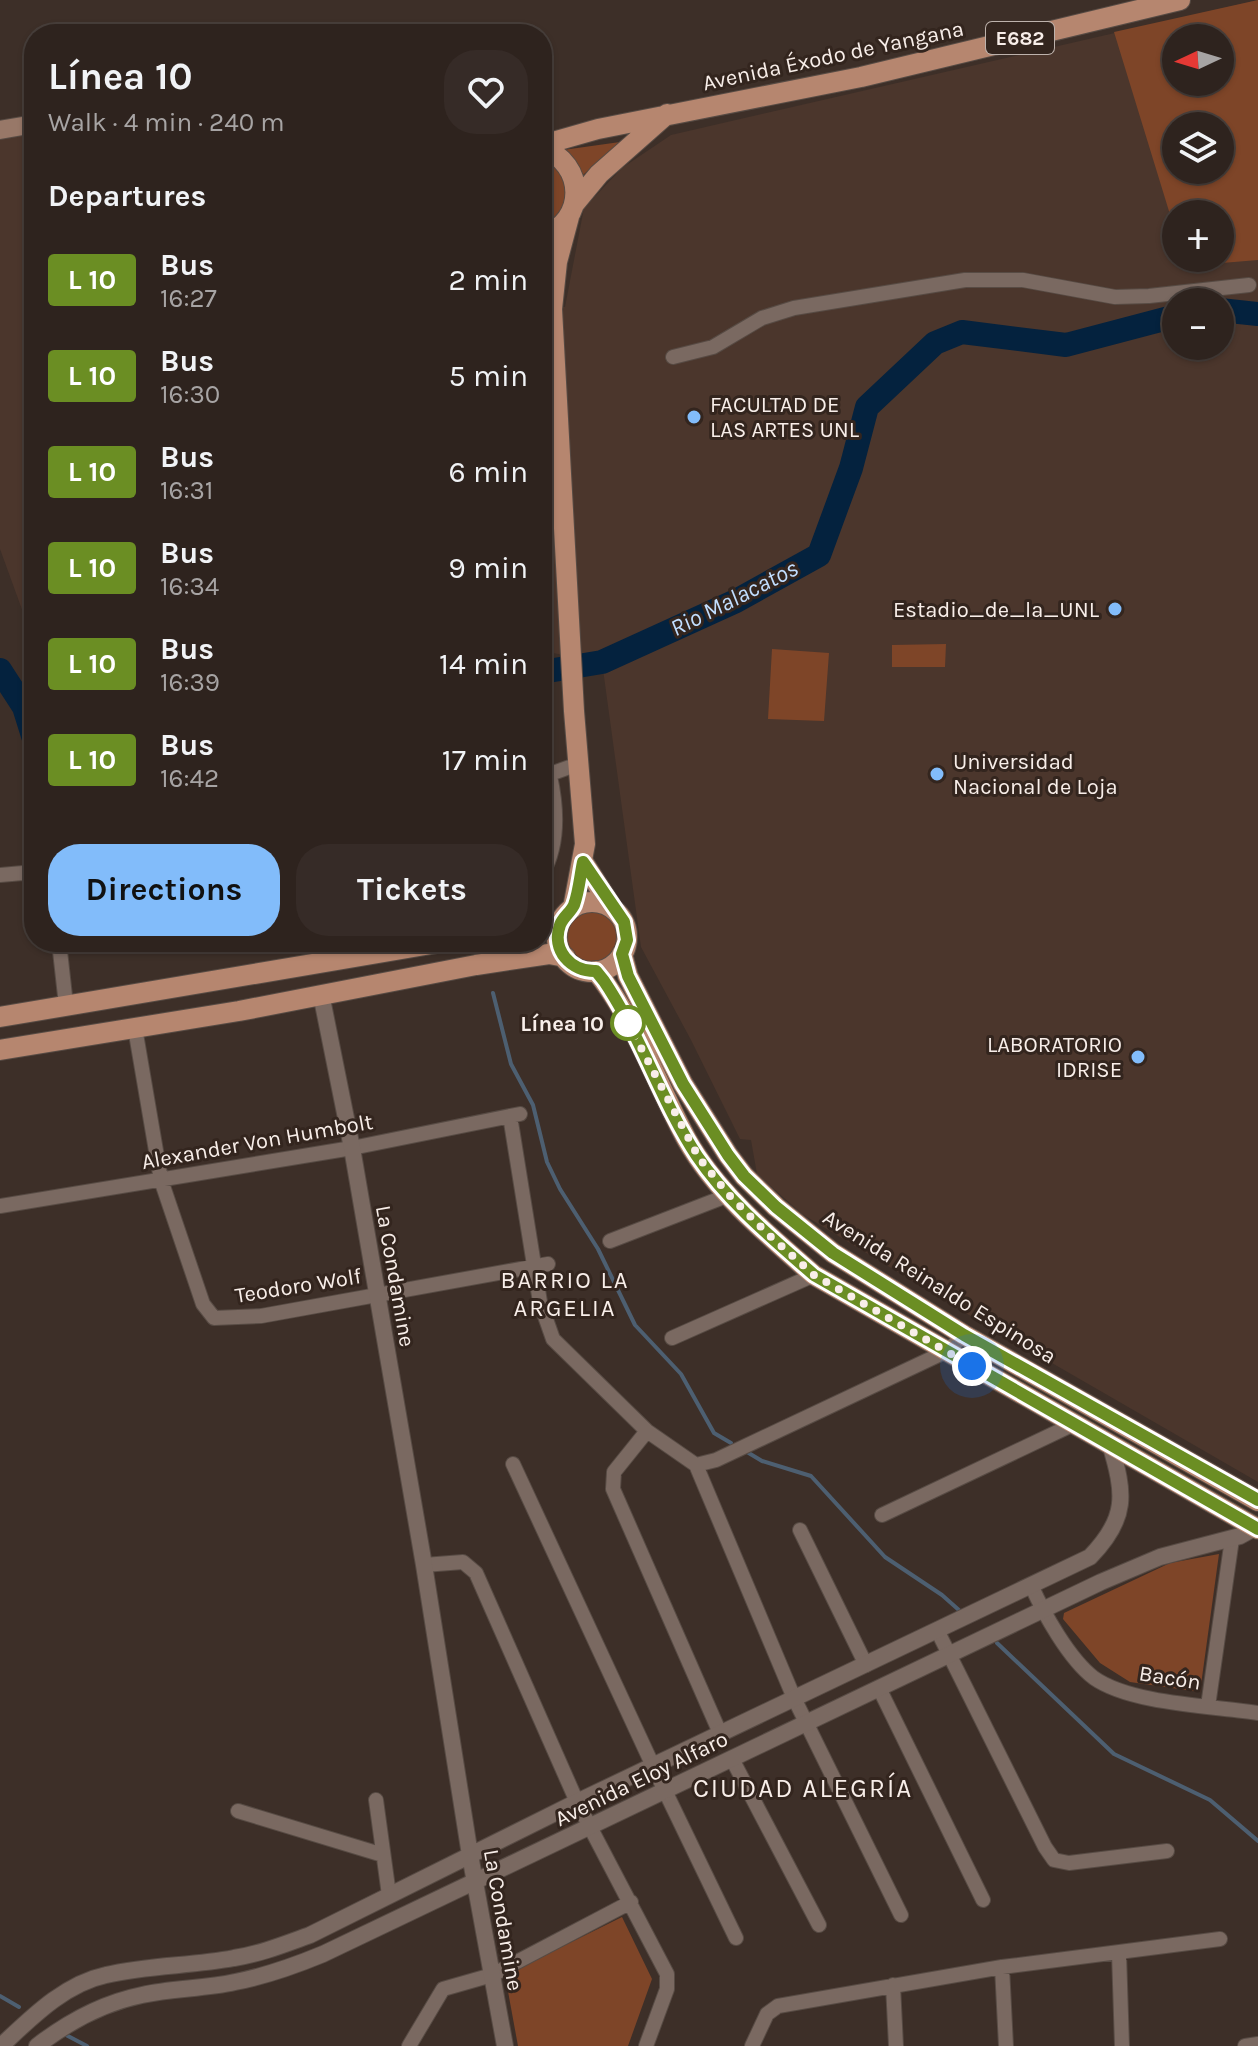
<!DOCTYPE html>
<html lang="en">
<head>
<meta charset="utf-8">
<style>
  body { margin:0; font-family:Karla,sans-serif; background:#362b27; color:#f1f3f6; height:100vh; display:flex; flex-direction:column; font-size:30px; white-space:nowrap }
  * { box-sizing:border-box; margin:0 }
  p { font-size:26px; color:#a7a4a4 }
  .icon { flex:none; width:44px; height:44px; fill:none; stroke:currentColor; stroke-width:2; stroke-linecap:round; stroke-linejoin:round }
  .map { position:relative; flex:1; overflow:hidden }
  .drawer { position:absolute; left:24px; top:24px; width:528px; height:928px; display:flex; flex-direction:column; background:#2e231e; border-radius:32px; box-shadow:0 2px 6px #0004,0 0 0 2px #49403c }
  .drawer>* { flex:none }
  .badge { padding:0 16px; border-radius:6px; font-size:28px; line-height:52px }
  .needle { width:52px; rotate:266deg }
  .tools { position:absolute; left:1162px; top:24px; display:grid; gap:16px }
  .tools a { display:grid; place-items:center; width:72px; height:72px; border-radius:50%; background:#2e231e; box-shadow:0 2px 6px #0004,0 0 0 2px #49403c; font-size:40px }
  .you { position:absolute; width:40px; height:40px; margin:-20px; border:6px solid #fff; border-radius:50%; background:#1a73e8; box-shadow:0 0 0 12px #1a73e833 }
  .map>.badge { position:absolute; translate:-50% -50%; box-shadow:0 0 0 4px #fff }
  h2 { padding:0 24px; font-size:30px; line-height:72px }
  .round { display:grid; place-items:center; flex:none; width:84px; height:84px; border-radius:32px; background:#362b27 }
  .summary { display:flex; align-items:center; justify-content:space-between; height:136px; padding:0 24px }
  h1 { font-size:38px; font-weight:700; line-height:60px }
  .button { display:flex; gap:16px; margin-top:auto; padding:16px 24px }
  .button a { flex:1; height:92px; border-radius:32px; background:#82bcfa; color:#111; font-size:32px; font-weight:700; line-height:92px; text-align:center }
  .button a+a { background:#362b27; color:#f1f3f6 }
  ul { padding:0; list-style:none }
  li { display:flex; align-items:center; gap:24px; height:96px; padding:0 24px }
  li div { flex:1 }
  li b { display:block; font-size:30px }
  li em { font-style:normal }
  li .badge { min-width:88px; font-weight:700; text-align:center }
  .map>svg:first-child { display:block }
  .built { fill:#4b362c; fill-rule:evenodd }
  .green { fill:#7e4528; fill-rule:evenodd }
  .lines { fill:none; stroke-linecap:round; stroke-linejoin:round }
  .stream { stroke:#4d5f71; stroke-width:4 }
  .river { stroke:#04223e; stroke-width:24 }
  .minor-casing { stroke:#574b44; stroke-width:16 }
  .tertiary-casing { stroke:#574b44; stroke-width:18 }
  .secondary-casing { stroke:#574b44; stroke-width:20 }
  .primary-casing { stroke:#574b44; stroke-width:22 }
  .minor { stroke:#7a6961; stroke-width:14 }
  .tertiary { stroke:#7a6961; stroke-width:16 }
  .secondary { stroke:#987868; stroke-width:18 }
  .primary { stroke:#b6866f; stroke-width:20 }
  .line-casing { stroke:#fff; stroke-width:18 }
  .line { stroke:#6b8e23; stroke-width:12 }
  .walk { stroke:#f8eee9; stroke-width:8; stroke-dasharray:0 14.4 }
  .poi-dot { fill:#82bcfa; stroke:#33251e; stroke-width:3 }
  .stop-dot { fill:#fff; stroke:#6b8e23; stroke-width:4 }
  .labels { text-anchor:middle; stroke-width:6; stroke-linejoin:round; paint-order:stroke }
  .shield { fill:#33251e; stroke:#bdb2ac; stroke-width:2 }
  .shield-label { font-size:20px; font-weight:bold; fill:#f8eee9 }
  .street-label { font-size:22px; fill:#f8eee9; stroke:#33251e }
  .poi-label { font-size:22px; fill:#f8eee9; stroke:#33251e; text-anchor:start }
  .stop-label { font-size:22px; font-weight:bold; fill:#f8eee9; stroke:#33251e; text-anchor:end }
  .water-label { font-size:24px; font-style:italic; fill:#c1deff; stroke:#33251e }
  .neighbourhood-label { font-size:24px; letter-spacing:2px; fill:#f8eee9; stroke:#33251e }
  .quarter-label { font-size:26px; letter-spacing:2px; fill:#f8eee9; stroke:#33251e }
</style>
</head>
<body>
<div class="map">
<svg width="1258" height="2046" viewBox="0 0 1258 2046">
  <rect width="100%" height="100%" fill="#3d2f28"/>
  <path class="built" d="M1258 0V1482L969 1315 802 1214 757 1174 751 1140 740 1139 691 1040 641 947 602 662 542 651V307H565L584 208 622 168 671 135ZM1176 38H1220V82H1176ZM1176 126H1220V170H1176ZM1176 214H1220V258H1176ZM1176 302H1220V346H1176Z
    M34 132V636L32 637 0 549V138Z"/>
  <path class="green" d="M1258 0V260L1186 266 1183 258H1220V214H1176V234L1114 32ZM1176 38H1220V82H1176ZM1176 126H1220V170H1176Z
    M620 142 583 175 573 158 563 150Z
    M542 158C563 169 576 195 558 217 555 221 547 224 542 227Z
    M946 644 945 667H892V645Z
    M772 649 829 653 824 721 768 719Z
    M567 937a25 25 0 1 1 50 0a25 25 0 1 1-50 0Z
    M1219 1554 1200 1692 1130 1682 1100 1663 1063 1619 1064 1613 1170 1563Z
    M622 1917 652 1979 628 2046H518L505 1975Z"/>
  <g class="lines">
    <path class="stream" d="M493 993 511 1064 533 1105 547 1162 560 1189 598 1249 635 1325 681 1374 714 1433 731 1443
      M747 1452 762 1461 811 1476 885 1557 942 1595 960 1611
      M997 1643 1114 1754 1210 1800 1258 1841
      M0 1996 19 2007
      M66 2035 87 2046"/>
    <path class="river" d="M1220 310 1258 314
      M0 670 24 707 34 739
      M542 672 602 662 736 601 819 555 851 468 867 407 935 343 962 332 1066 345 1176 316"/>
    <g class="minor-casing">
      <path id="minor" d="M673 357 713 347 762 318 794 308 965 280H1023L1115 297 1149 296 1249 285
        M542 777 578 764
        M542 874C559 845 557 808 550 776
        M0 875 23 873 34 876
        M59 942 66 1005
        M327 942 331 962
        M135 1028 161 1180 203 1304 214 1318 261 1316 548 1264
        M510 1116 540 1302 553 1339 647 1431 614 1472 613 1489 720 1733
        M0 1206 352 1148 520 1114
        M610 1241 729 1195
        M672 1338 814 1275
        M647 1431 696 1465 794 1698 901 1915
        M513 1464 653 1766 736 1938
        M696 1465 716 1460 947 1351 964 1335
        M882 1515 1074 1424
        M800 1530 866 1665
        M424 1565 463 1562 476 1573 577 1802 667 1974V1989L646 2046
        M1031 1585C1044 1614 1069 1659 1094 1678 1131 1704 1212 1706 1258 1713
        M937 1630 1045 1847 1054 1860 1069 1863 1167 1851
        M879 1688 983 1900
        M1208 1706 1232 1539
        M732 1759 819 1925
        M376 1800 389 1895
        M238 1811 383 1855
        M1119 1953 1122 2046
        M1002 1967 1006 2046
        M893 1985 896 2046
        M409 2046 443 1989 492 1975 631 1902
        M752 2046 767 2014 778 2006 1002 1967 1220 1939
        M1245 2046 1258 2044"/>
    </g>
    <g class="tertiary-casing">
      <path id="tertiary" d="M321 994 352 1148 424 1565 470 1855 505 2046
        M1 2046C31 2018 64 1984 106 1975 148 1965 192 1966 234 1958 260 1954 285 1944 310 1935L577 1802 1090 1557C1128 1518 1125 1494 1110 1444
        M37 2046C68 2022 103 2003 142 1995 173 1988 204 1989 235 1982 266 1976 294 1966 323 1954L1101 1582 1160 1557 1240 1536 1258 1526"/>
    </g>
    <g class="secondary-casing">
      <path id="secondary" d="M0 130 34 124"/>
    </g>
    <g class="primary-casing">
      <path id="primary" d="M542 145 598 129 861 77 1180 0
        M542 148C586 163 587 222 542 236
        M575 203 599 174 667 114
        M569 217 557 262 552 309 574 711 585 844 573 908
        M583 862 613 909
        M557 937a35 35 0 1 1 70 0a35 35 0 1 1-70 0Z
        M622 954 628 976 683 1084 728 1155 744 1176 776 1207 833 1253 964 1335 1258 1501
        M596 971C636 1021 657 1085 687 1140 717 1193 768 1235 814 1275L1258 1529
        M0 1017 443 942
        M0 1050 239 1011 476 965 549 954 565 957"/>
    </g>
    <use href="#minor" class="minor"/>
    <use href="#tertiary" class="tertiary"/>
    <use href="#secondary" class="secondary"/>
    <use href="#primary" class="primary"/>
  </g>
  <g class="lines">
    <g class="line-casing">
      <path id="line" d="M1258 1500 964 1335 833 1253 776 1207 744 1176 728 1155 683 1084 628 976 622 954 627 940 624 922 583 862C580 876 579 891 574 905 571 912 563 917 560 925 551 950 571 972 596 971L604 981C641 1036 661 1101 697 1156 728 1202 773 1239 814 1275L1258 1529"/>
    </g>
    <use href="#line" class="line"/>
    <path class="walk" d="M628 1023 699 1158 729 1195 770 1236 814 1275 972 1366"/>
  </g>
  <g class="poi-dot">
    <circle cx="694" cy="417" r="8"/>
    <circle cx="1115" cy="609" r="8"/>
    <circle cx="937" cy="774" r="8"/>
    <circle cx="1138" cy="1057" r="8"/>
  </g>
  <circle class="stop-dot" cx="628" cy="1023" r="16"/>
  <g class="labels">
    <rect class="shield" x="986" y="22" width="68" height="32" rx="6"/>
    <g class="shield-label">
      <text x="1020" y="45">E682</text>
    </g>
    <g class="street-label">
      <text transform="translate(833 55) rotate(-12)" y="8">Avenida Éxodo de Yangana</text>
      <text transform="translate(257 1141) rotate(-10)" y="8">Alexander Von Humbolt</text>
      <text transform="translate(396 1276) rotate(80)" y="8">La Condamine</text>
      <text transform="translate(298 1285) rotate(-9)" y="8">Teodoro Wolf</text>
      <text transform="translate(940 1286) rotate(32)" y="8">Avenida Reinaldo Espinosa</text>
      <text transform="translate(1170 1677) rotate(9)" y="8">Bacón</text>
      <text transform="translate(641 1778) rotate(-26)" y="8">Avenida Eloy Alfaro</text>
      <text transform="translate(504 1920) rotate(80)" y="8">La Condamine</text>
    </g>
    <g class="poi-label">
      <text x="710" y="412">FACULTAD DE<tspan x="710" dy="25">LAS ARTES UNL</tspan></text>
      <text x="1099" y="617" text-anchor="end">Estadio_de_la_UNL</text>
      <text x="953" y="769">Universidad<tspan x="953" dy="25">Nacional de Loja</tspan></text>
      <text x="1122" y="1052" text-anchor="end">LABORATORIO<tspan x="1122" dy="25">IDRISE</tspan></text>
    </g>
    <g class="stop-label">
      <text x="604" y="1031">Línea 10</text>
    </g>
    <g class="water-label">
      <text transform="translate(734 598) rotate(-27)" y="8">Rio Malacatos</text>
    </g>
    <g class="neighbourhood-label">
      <text x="565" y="1288">BARRIO LA<tspan x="565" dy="28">ARGELIA</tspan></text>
    </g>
    <g class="quarter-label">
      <text x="803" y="1797">CIUDAD ALEGRÍA</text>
    </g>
  </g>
</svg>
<div class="tools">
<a><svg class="needle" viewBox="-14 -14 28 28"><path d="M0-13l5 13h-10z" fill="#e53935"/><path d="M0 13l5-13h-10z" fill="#a7a4a4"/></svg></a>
<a><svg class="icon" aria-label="layers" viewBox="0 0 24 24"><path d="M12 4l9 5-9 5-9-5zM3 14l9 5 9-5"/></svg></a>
<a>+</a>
<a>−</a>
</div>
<div class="you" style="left:972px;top:1366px"></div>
<section class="drawer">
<div class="summary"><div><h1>Línea 10</h1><p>Walk · 4 min · 240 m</p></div><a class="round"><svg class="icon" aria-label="heart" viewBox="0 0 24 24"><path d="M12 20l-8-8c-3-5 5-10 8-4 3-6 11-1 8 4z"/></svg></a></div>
<h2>Departures</h2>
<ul>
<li><span class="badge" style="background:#6b8e23;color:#fff">L 10</span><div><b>Bus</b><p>16:27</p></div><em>2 min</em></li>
<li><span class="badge" style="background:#6b8e23;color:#fff">L 10</span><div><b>Bus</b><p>16:30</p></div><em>5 min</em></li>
<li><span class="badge" style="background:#6b8e23;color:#fff">L 10</span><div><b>Bus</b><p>16:31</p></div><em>6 min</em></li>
<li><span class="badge" style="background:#6b8e23;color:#fff">L 10</span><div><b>Bus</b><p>16:34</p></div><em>9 min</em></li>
<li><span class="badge" style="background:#6b8e23;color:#fff">L 10</span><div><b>Bus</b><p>16:39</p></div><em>14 min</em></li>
<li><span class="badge" style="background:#6b8e23;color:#fff">L 10</span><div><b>Bus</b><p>16:42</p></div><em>17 min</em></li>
</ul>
<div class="button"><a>Directions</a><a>Tickets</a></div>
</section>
</div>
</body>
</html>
